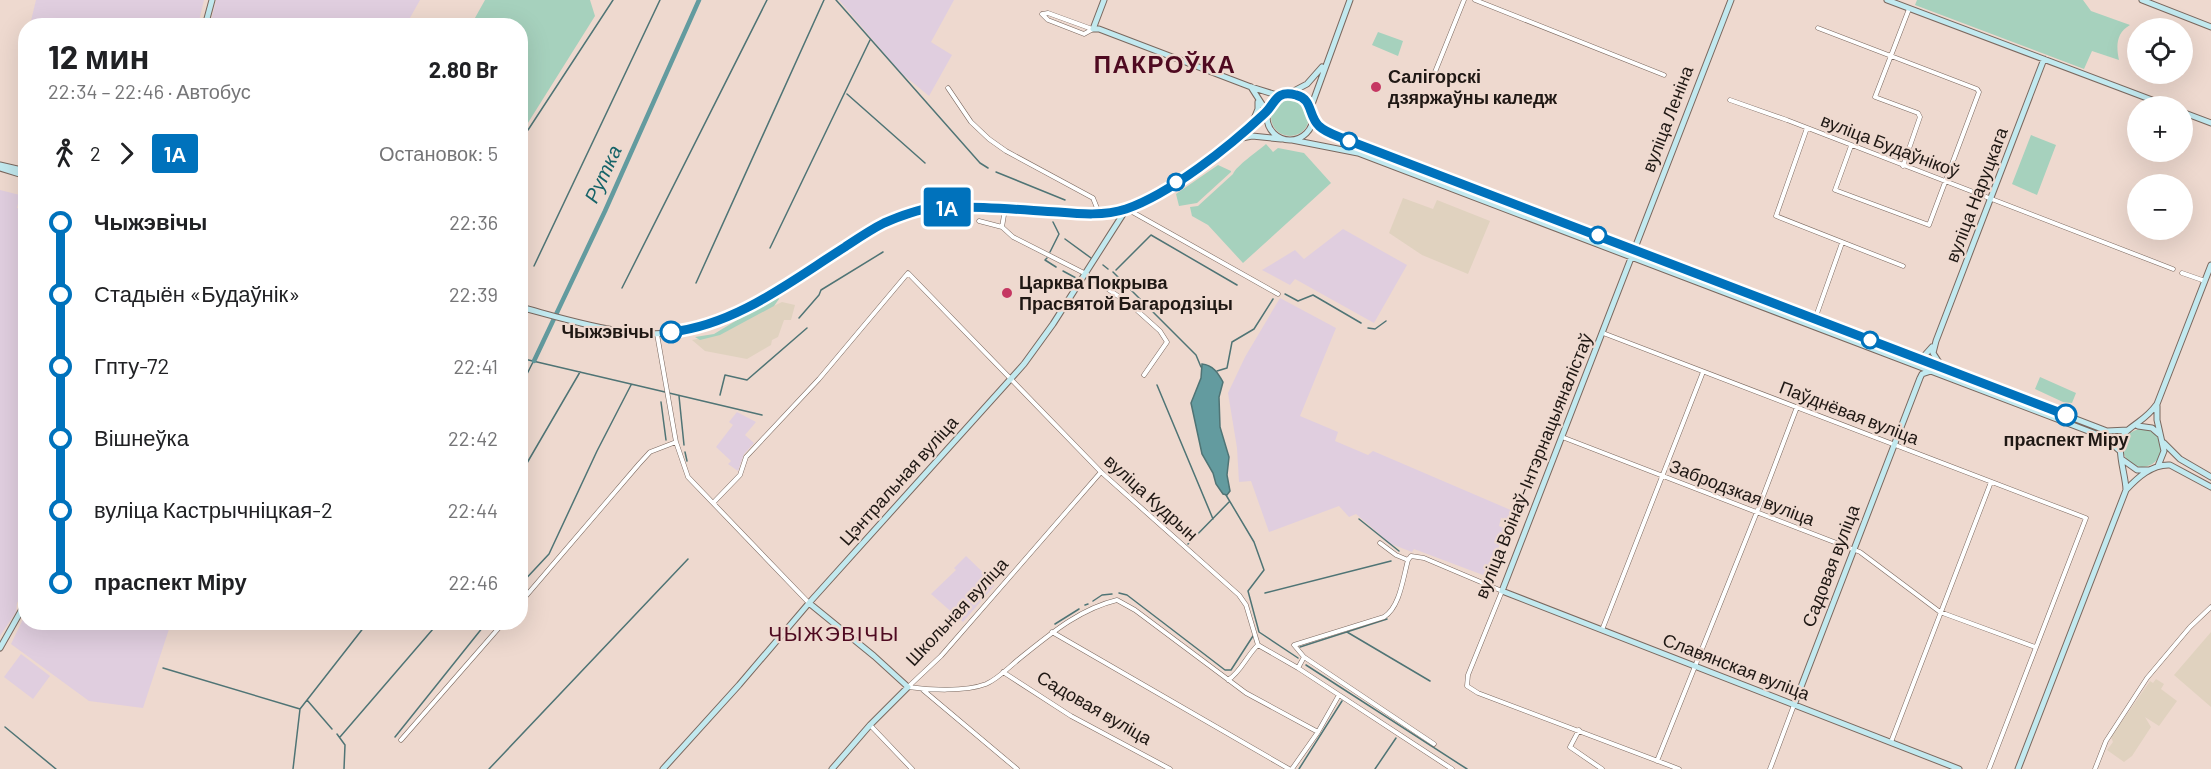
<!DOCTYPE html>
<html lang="ru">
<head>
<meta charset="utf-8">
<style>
  body { margin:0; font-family:Barlow,sans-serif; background:#f2f2f2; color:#202124; height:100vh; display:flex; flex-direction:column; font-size:22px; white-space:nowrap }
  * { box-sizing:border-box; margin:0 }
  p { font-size:20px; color:#757577 }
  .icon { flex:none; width:33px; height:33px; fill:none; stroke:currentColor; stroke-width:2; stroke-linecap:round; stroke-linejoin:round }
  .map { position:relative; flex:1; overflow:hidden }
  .side { position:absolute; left:18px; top:18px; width:510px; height:612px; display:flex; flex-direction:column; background:#fff; border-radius:24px; box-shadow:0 6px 24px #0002 }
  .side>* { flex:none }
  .badge { padding:0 12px; border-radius:4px; font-size:21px; line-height:39px }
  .controls { position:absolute; left:2127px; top:18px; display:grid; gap:12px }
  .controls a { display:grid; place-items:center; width:66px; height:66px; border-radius:50%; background:#fff; box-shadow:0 6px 24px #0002; font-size:30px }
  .map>.badge { position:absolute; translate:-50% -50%; box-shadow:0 0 0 3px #fff }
  .legs { display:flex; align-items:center; gap:9px; height:66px; padding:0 30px; font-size:20px }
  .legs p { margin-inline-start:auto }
  .head { display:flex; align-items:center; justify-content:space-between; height:102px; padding:0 30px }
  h1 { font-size:33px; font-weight:700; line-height:45px }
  ul { padding:0 30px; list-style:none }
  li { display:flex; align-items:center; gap:21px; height:72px; font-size:22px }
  li i { display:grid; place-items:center; width:9px; height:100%; margin:0 8px; background:currentColor }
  li i::after { content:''; width:15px; height:15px; margin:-8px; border:4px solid; border-radius:50%; background:#fff }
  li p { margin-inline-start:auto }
  li:first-child i { background:linear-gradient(#0000 50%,currentColor 0) }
  li:last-child i { background:linear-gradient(currentColor 50%,#0000 0) }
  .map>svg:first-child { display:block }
  .commercial { fill:#e0d2bf }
  .industrial { fill:#e0cedf }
  .green { fill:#a6d1bd }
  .water { fill:#639b9f; stroke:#4f7475; stroke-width:1.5 }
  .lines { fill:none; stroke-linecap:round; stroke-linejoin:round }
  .stream { stroke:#4f7475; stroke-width:1.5 }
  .canal { stroke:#639b9f; stroke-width:4.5 }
  .street-casing { stroke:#7a685f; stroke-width:5 }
  .secondary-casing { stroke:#7a685f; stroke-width:7 }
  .street { stroke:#fff; stroke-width:4 }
  .secondary { stroke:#c2e9ef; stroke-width:5 }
  .line-1-casing { stroke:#fff; stroke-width:14 }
  .line-1 { stroke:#0072bc; stroke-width:9 }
  .poi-dot { fill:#c53762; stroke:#eed9cf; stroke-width:2 }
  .stop-1-dot { fill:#fff; stroke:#0072bc; stroke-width:3 }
  .labels { text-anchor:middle; stroke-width:4.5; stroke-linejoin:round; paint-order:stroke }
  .poi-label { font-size:18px; font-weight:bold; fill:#1f1814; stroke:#eed9cf; text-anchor:start }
  .street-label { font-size:18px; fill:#1f1814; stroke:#eed9cf }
  .stop-label { font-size:18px; font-weight:bold; fill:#1f1814; stroke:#eed9cf; text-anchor:end }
  .water-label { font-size:20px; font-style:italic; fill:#166368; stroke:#eed9cf }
  .quarter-label { font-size:21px; letter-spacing:1.5px; fill:#4f0a21; stroke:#eed9cf }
  .district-label { font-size:24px; font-weight:bold; letter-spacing:1.5px; fill:#4f0a21; stroke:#eed9cf }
</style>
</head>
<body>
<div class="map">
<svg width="2211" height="769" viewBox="0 0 2211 769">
  <rect width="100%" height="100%" fill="#eed9cf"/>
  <path class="commercial" d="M1403 198 1433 209 1437 200 1490 221 1468 274 1422 255 1389 233Z
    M782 302 795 305 791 320H784L778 337 772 340 771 345 747 359 705 351 692 340 711 336Z
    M2211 632V707L2174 675Z
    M2156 679 2164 684 2161 689 2177 701 2159 726 2145 717 2151 727 2132 756 2124 762 2107 750 2113 742 2111 737 2150 681 2153 683Z"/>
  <path class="industrial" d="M36 0H204L198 25H30Z
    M216 0H420L406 25H210Z
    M839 0H954L931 42 952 55 929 96 901 73Z
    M0 190 20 195 17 208 26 210 25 583 22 595 17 603 16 612 0 636Z
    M1343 229 1407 265 1374 323 1295 279 1290 285 1262 270 1295 250 1304 259Z
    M1280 298 1336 328 1300 416 1338 432 1335 441 1368 455 1373 451 1513 511 1509 521 1499 517 1501 518 1499 526 1506 529 1490 570 1486 568 1483 575 1414 549 1412 552 1391 544 1356 514 1349 517 1339 506 1269 532 1251 481 1239 482 1237 448 1228 393 1245 357Z
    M737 412 756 422 745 435 754 443 744 454 738 471 728 464 731 461 716 447 733 425 729 422Z
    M966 556 994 583V586L963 622 931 594 956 570 954 568Z
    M25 615 26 622 171 623 143 708 89 701 11 644Z
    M21 654 50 676 33 699 4 677Z"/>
  <path class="green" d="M485 0H590L595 16 521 134 520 26 471 25Z
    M1917 0H2083L2091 11 2130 25C2116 33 2116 46 2119 60L2092 51 2084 69 1915 5Z
    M1378 32 1403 41 1398 56 1372 45Z
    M1271 117a19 19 0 1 1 38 0a19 19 0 1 1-38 0Z
    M2031 135 2056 145 2037 195 2012 184Z
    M1266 144 1273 152 1278 148 1304 153 1331 183 1243 263 1208 225 1192 216 1190 207 1198 206 1233 174C1236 166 1258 151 1266 144Z
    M1218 165 1231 171V172L1197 203 1179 206 1176 194Z
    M777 296 779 299 774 306 720 335 700 340 695 337 714 334Z
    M2040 377 2076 393 2072 403 2063 402 2035 389Z
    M2123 448a19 19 0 1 1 38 0a19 19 0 1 1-38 0Z"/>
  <path class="water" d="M1202 364C1213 365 1218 373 1223 382L1219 397 1220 427 1229 457 1227 475 1230 491 1227 495 1223 494 1216 484 1213 473 1202 454 1191 403 1201 378Z"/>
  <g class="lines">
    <path class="stream" d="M836 0 980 163 988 168
      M847 94 925 163
      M528 130 613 0
      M996 172 1065 200
      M1065 239 1091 258
      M770 248 870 40
      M1050 252 1059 234 1053 222
      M1047 258 1045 260 1056 267
      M1103 265 1108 269
      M534 266 660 0
      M1116 270 1151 235 1237 285
      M1063 271 1076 278
      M1113 272 1196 355 1201 367
      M696 283 824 0
      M622 288 767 0
      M1285 294 1298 301 1313 295 1361 323
      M799 318 819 295 821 290 883 252
      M1368 328 1375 329 1386 321
      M520 358 665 392
      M1217 371 1227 368 1232 342 1254 329 1273 299
      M1157 385 1213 519
      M520 388 533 362
      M669 393 762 415
      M720 395 725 375 747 380 807 328
      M679 396 684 445
      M661 402 666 440
      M685 452 687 461
      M520 475 580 372
      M1226 495 1254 542 1264 570 1248 591 1259 632 1298 658
      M1359 519 1399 551
      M1188 544 1229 502
      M520 585 549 554 597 451 631 385
      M1119 593 1127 595 1225 670H1231L1253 636
      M1265 593 1391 561
      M1093 601 1102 595 1112 594
      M1085 605 1088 604
      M1055 624 1079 609
      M312 627 315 622
      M1347 632 1430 681
      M1300 647 1387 619
      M1306 665 1467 769
      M163 668 300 709
      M307 700 332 729
      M5 727 56 769
      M337 734 345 745 344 769
      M340 737 439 622
      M395 737 487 622
      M293 769 300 709 368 622
      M489 769 688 559
      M1299 769 1342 701
      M1375 769 1396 738"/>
    <path class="canal" d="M534 361 605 211 699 0"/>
    <g class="street-casing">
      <path id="street" d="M1475 0 1664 75
        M1042 14 1048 20 1084 34 1093 29
        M1043 14 1048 13 1092 29
        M1818 28 1977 89 1979 92 1929 225 1835 190 1851 146
        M1435 72 1464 0
        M948 88 971 122 989 139 1006 151 1093 198 1099 213
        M1730 100 1787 120 2173 269
        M1807 128 1776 216 1903 266
        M1903 166 1920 117 1918 113 1875 97 1909 9
        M1127 209 1278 294
        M979 221 1002 227 1013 237 1086 274 1131 305 1160 331 1167 342 1144 375
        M1002 227 1005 209
        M2182 273 2205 281
        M1815 319 1842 243
        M1603 333 2086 518 1989 769
        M1562 437 1860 552 1940 612 2035 647
        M676 442 688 477 809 603
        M713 503 740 475 746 457 819 379 908 273 1101 472 1239 595 1246 605 1258 645
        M1380 543 1396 555 1408 560
        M520 603 639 464 650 452 676 442 657 334
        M1602 630 1703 372
        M1052 632 1289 769
        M1304 657 1434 744
        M1298 668 1304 657 1294 645 1384 617C1400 607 1403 578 1408 560L1411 556 1424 558 1502 591 1468 675 1467 686 1478 693 1679 769
        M1003 672 1071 716 1170 769
        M1228 680C1241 672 1247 655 1258 645L1298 668 1452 769
        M908 687C929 690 965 692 986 684 998 679 1009 667 1019 659 1049 635 1079 609 1117 600L1135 610 1246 693 1318 732
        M908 687 941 656 1101 472
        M923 690 1017 769
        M870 725 912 769
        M1579 730 1570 747 1602 769
        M401 740 504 622
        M1891 742 1991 482
        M1657 761 1757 512 1797 407
        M1292 769 1318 732 1339 695
        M1770 769 1794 705
        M2095 769 2106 741 2147 678 2190 627 2211 607"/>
    </g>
    <g class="secondary-casing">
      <path id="secondary" d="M1104 0 1093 29H1099L1251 87 1280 96
        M1731 0 1502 591 1959 769
        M1887 0 2168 106
        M2142 0 2211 27
        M205 26 212 0
        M1251 87 1267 112
        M1290 93 1307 84 1322 67
        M1267 117a23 23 0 1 1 46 0a23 23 0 1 1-46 0Z
        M1311 107 1350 0
        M2182 112 2211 123
        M1313 118 1325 130 1363 146C1611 240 1859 336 2107 431L2128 430
        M1253 121 1258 109V102
        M1237 139 1252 136 1281 139
        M1292 140 1358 153 2104 437 2119 450
        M0 165 26 171
        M0 168 26 176
        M520 307C580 323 646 346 707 326 744 314 778 289 811 269 842 249 873 225 909 214 953 199 1012 209 1058 212 1075 213 1095 215 1112 212 1163 204 1227 144 1267 112
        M1916 357 1924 356 1932 347
        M1940 364 1933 353 1936 341 2044 59
        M2157 406V420L2164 451 2158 466
        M2138 426 2152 428 2159 434
        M2164 443 2180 459 2211 477
        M2123 460 2137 470H2149
        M2126 490C2137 478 2152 464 2170 465L2211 487
        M809 603 874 656 908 687 870 725 832 769
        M0 648 26 602
        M1794 705 1920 378 1922 374 1931 371
        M663 769 739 685 809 603 1024 364 1053 324 1127 208
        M2018 769 2126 490C2126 473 2112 442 2128 430 2140 420 2147 418 2157 404L2211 265"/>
    </g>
    <use href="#street" class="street"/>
    <use href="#secondary" class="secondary"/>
  </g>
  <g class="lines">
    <g class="line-1-casing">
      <path id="line-1" d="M671 332C736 325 791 281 845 247 857 239 870 230 884 223 898 217 915 210 931 208 940 206 949 207 958 207 992 207 1025 210 1058 212 1081 214 1104 216 1126 209 1170 194 1230 146 1264 114 1275 105 1275 89 1296 95 1313 99 1308 116 1319 126 1326 133 1338 136 1347 140L2066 415"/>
    </g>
    <use href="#line-1" class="line-1"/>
  </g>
  <g class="poi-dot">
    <circle cx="1376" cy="87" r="6"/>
    <circle cx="1007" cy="293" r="6"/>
  </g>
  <g class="stop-1-dot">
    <circle cx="1349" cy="141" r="8"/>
    <circle cx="1176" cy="182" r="8"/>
    <circle cx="1598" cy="235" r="8"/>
    <circle cx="671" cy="332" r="10"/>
    <circle cx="1870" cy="340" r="8"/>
    <circle cx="2066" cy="415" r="10"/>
  </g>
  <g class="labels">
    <g class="poi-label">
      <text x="1388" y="83">Салігорскі<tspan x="1388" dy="21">дзяржаўны каледж</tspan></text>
      <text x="1019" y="289">Царква Покрыва<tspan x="1019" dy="21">Прасвятой Багародзіцы</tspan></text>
    </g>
    <g class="street-label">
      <text transform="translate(1668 119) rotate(-69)" y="6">вуліца Леніна</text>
      <text transform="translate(1890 146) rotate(21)" y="6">вуліца Будаўнікоў</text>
      <text transform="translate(1977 195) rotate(-69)" y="6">вуліца Наруцкага</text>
      <text transform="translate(1849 413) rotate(21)" y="6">Паўднёвая вуліца</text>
      <text transform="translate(1534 466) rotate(-68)" y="6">вуліца Воінаў-Інтэрнацыяналістаў</text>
      <text transform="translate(899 481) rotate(-48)" y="6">Цэнтральная вуліца</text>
      <text transform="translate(1742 493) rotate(21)" y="6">Забродзкая вуліца</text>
      <text transform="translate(1151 498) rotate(42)" y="6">вуліца Кудрын</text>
      <text transform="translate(1831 566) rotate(-69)" y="6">Садовая вуліца</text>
      <text transform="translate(957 612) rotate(-47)" y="6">Школьная вуліца</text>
      <text transform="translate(1736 667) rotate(21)" y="6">Славянская вуліца</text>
      <text transform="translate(1094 708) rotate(30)" y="6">Садовая вуліца</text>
    </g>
    <g class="stop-label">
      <text x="654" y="338">Чыжэвічы</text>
      <text x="2066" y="446" text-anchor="middle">праспект Міру</text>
    </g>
    <g class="water-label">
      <text transform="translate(603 174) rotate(-65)" y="7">Рутка</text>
    </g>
    <g class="quarter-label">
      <text x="834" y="641">ЧЫЖЭВІЧЫ</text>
    </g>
    <g class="district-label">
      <text x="1165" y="73">ПАКРОЎКА</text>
    </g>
  </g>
</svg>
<div class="controls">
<a><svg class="icon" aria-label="locate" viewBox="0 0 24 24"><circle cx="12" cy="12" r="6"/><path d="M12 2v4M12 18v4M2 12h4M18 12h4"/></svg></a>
<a>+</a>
<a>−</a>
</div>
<b class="badge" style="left:947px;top:207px;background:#0072bc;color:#fff">1А</b>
<section class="side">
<div class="head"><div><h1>12 мин</h1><p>22:34 – 22:46 · Автобус</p></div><b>2.80 Br</b></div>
<div class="legs"><svg class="icon" aria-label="walk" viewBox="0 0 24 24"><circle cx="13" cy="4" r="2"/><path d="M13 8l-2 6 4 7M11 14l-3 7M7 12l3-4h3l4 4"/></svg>2<svg class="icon" aria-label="forward" viewBox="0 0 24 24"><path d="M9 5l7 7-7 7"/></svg><b class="badge" style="background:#0072bc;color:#fff">1А</b><p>Остановок: 5</p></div>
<ul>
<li><i style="color:#0072bc"></i><b>Чыжэвічы</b><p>22:36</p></li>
<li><i style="color:#0072bc"></i><span>Стадыён «Будаўнік»</span><p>22:39</p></li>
<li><i style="color:#0072bc"></i><span>Гпту-72</span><p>22:41</p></li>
<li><i style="color:#0072bc"></i><span>Вішнеўка</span><p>22:42</p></li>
<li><i style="color:#0072bc"></i><span>вуліца Кастрычніцкая-2</span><p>22:44</p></li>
<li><i style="color:#0072bc"></i><b>праспект Міру</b><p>22:46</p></li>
</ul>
</section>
</div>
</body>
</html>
